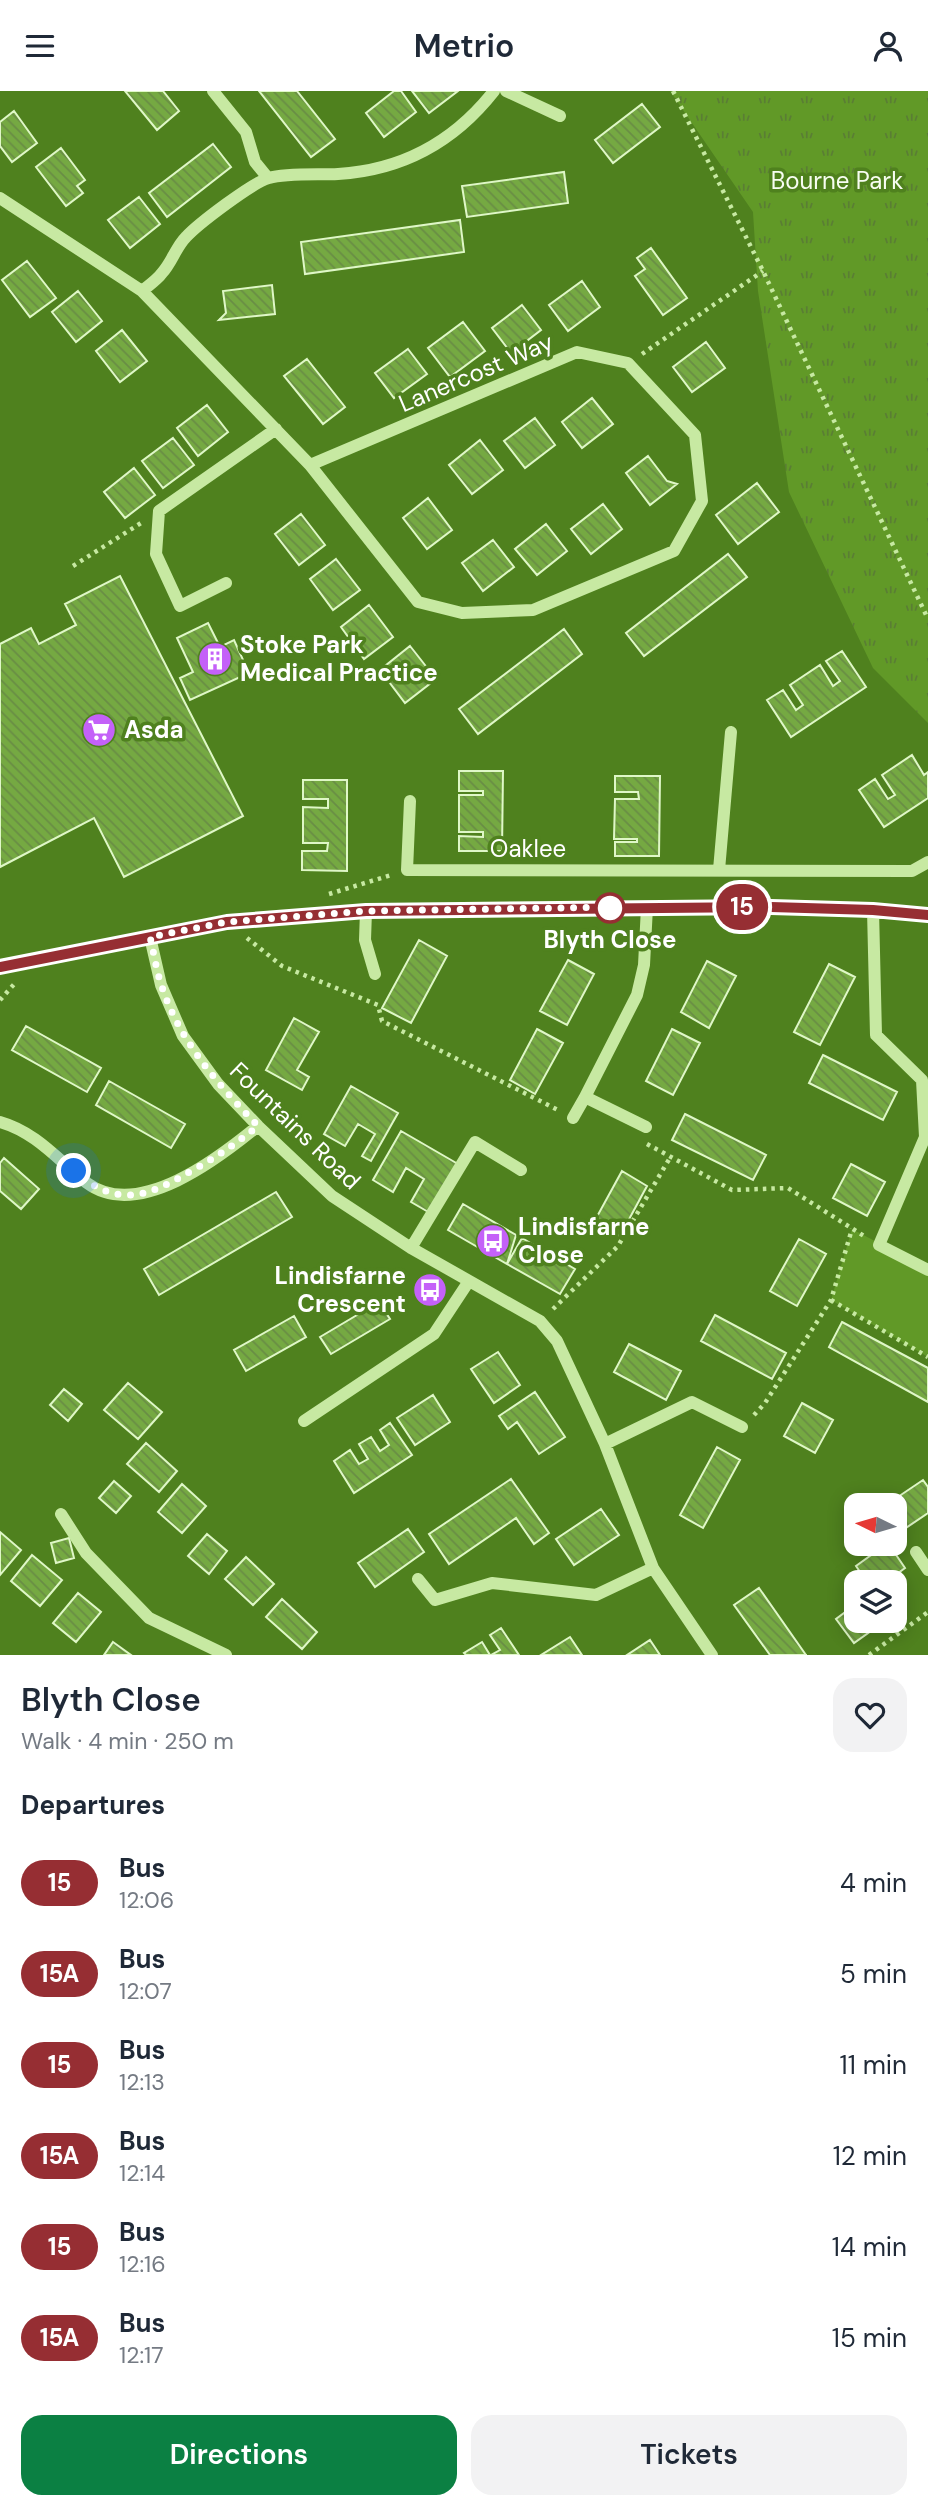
<!DOCTYPE html>
<html lang="en">
<head>
<meta charset="utf-8">
<style>
  body { margin:0; font-family:"DM Sans",sans-serif; background:#f2f2f3; color:#1f2937; height:100vh; display:flex; flex-direction:column; font-size:26px; white-space:nowrap }
  * { box-sizing:border-box; margin:0 }
  p { font-size:23px; color:#747a83 }
  .icon { flex:none; width:38px; height:38px; fill:none; stroke:currentColor; stroke-width:2; stroke-linecap:round; stroke-linejoin:round }
  .map { position:relative; height:1564px; overflow:hidden }
  .panel { display:flex; flex-direction:column; background:#fff; flex:1 }
  .panel>* { flex:none }
  .badge { padding:0 14px; border-radius:23px; font-size:24px; line-height:46px }
  .needle { width:46px; rotate:275deg }
  .fabs { position:absolute; left:844px; top:1402px; display:grid; gap:14px }
  .fabs a { display:grid; place-items:center; width:63px; height:63px; border-radius:14px; background:#fff; box-shadow:0 4px 18px #0003; font-size:35px }
  .you { position:absolute; width:35px; height:35px; margin:-18px; border:5px solid #fff; border-radius:50%; background:#1a73e8; box-shadow:0 0 0 10px #1a73e833 }
  .map>.badge { position:absolute; translate:-50% -50%; box-shadow:0 0 0 4px #fff }
  h2 { padding:0 21px; font-size:26px; line-height:63px }
  .round { display:grid; place-items:center; flex:none; width:74px; height:74px; border-radius:21px; background:#f2f2f3 }
  .head { display:flex; align-items:center; justify-content:space-between; height:119px; padding:0 21px }
  h1 { font-size:33px; font-weight:600; line-height:52px }
  .cta { display:flex; gap:14px; margin-top:auto; padding:14px 21px }
  .cta a { flex:1; height:80px; border-radius:21px; background:#0b8043; color:#fff; font-size:28px; font-weight:600; line-height:80px; text-align:center }
  .cta a+a { background:#f2f2f3; color:#1f2937 }
  ul { padding:0; list-style:none }
  li { display:flex; align-items:center; gap:21px; height:91px; padding:0 21px }
  li div { flex:1 }
  li b { display:block; font-size:26px }
  li em { font-style:normal }
  li .badge { min-width:77px; font-weight:700; text-align:center }
  header { display:flex; justify-content:space-between; align-items:center; height:91px; padding:0 21px; background:#fff; font-size:32px; font-weight:600 }
  .map>svg:first-child { display:block }
  .grass { fill:#619927 }
  .park { fill:url(#park-tufts) }
  .building { fill:url(#building-back-hatch); stroke:#dff7c7; stroke-width:2 }
  .lines { fill:none; stroke-linecap:round; stroke-linejoin:round }
  .path { stroke:#c7e9a2; stroke-width:4.5; stroke-dasharray:3.5 5; stroke-linecap:butt }
  .minor { stroke:#c7e9a2; stroke-width:12 }
  .line-casing { stroke:#fff; stroke-width:16 }
  .line { stroke:#962e33; stroke-width:10 }
  .walk { stroke:#fff; stroke-width:7; stroke-dasharray:0 12.6 }
  .stop-dot { fill:#fff; stroke:#962e33; stroke-width:3.5 }
  .labels { text-anchor:middle; stroke-width:7; stroke-linejoin:round; paint-order:stroke }
  .park-label { font-size:24px; fill:#f7fdf1; stroke:#4f811e }
  .street-label { font-size:24px; fill:#fff; stroke:#4f811e }
  .poi-label { font-size:24px; font-weight:bold; fill:#fff; stroke:#4f811e; text-anchor:start }
  .stop-label { font-size:24px; font-weight:bold; fill:#fff; stroke:#4f811e }
</style>
</head>
<body>
<header><svg class="icon" aria-label="menu" viewBox="0 0 24 24"><path d="M4 6h16M4 12h16M4 18h16"/></svg>Metrio<svg class="icon" aria-label="person" viewBox="0 0 24 24"><circle cx="12" cy="8" r="4"/><path d="M4 21q1-7 8-7t8 7"/></svg></header>
<div class="map">
<svg width="928" height="1564" viewBox="0 0 928 1564">
  <defs>
    <pattern id="park-tufts" width="24" height="20" patternUnits="userSpaceOnUse" patternTransform="scale(1.75)"><rect width="24" height="20" fill="#619927"/><path d="M3 7l-1-3M5 7V3M7 7l1-3M15 17l-1-3M17 17v-4M19 17l1-3" fill="none" stroke="#5a7e34"/></pattern>
    <pattern id="building-back-hatch" width="6" height="6" patternUnits="userSpaceOnUse" patternTransform="scale(1.75)"><rect width="6" height="6" fill="#75a942"/><path d="M-1 5l2 2M0 0l6 6M5-1l2 2" fill="none" stroke="#698d45"/></pattern>
  </defs>
  <rect width="100%" height="100%" fill="#4f811e"/>
  <path class="grass" d="M852 1138 928 1178V1266L831 1209Z"/>
  <path class="park" d="M670 0H928V632L873 577 789 401 758 200 753 121Z"/>
  <path class="building" d="M125 0H163L179 20 157 39Z
    M259 0H297L335 48 311 66Z
    M394 0H401L416 21 384 46 366 22Z
    M412 0H458L429 22Z
    M642 13 660 36 613 72 595 49Z
    M14 20 37 52 12 71 0 55V31Z
    M213 53 231 76 167 126 149 102Z
    M61 57 85 89 77 95 83 102 66 115 36 76Z
    M564 81 568 112 467 126 462 95Z
    M139 106 160 133 130 157 108 129Z
    M460 129 464 161 305 183 301 151Z
    M651 157 687 207 663 224 635 185 645 178 637 167Z
    M27 170 56 207 30 226 2 189Z
    M582 190 600 216 568 240 549 214Z
    M272 194 275 223 219 229 226 222 223 200Z
    M78 200 102 230 76 251 52 221Z
    M522 214 541 239 511 262 492 237Z
    M463 231 485 260 450 286 428 257Z
    M122 239 147 270 120 291 96 260Z
    M706 251 725 277 692 301 673 276Z
    M408 258 427 283 394 307 375 282Z
    M307 268 345 316 323 333 284 285Z
    M592 307 613 333 582 357 562 331Z
    M207 314 228 341 198 365 177 337Z
    M535 327 555 354 525 377 504 350Z
    M173 347 194 374 163 397 142 370Z
    M480 349 503 379 472 403 449 374Z
    M648 365 667 390 677 393 650 414 626 382Z
    M134 377 155 404 125 427 104 401Z
    M757 392 779 421 738 453 716 424Z
    M428 407 452 439 427 458 403 427Z
    M603 413 622 438 591 463 571 438Z
    M301 423 325 454 299 474 275 443Z
    M546 433 567 460 537 484 515 458Z
    M493 449 514 476 483 500 462 472Z
    M728 463 747 486 644 565 626 542Z
    M336 468 360 499 333 519 310 488Z
    M120 485 243 725 124 786 94 727 0 776V553L31 537 39 553 76 534 65 513Z
    M369 514 393 546 364 568 341 536Z
    M208 532 220 556 234 549 249 582 190 609 180 587 193 581 177 547Z
    M564 538 582 563 478 643 459 618Z
    M410 555 436 588 405 612 380 579Z
    M842 560 866 596 791 646 767 609 783 599 796 619 803 614 790 594 820 574 833 595 840 590 826 570Z
    M912 664 924 684 928 681V707L884 736 859 699 875 688 888 708 895 704 882 684Z
    M459 680H503L502 760H459V745L483 746V741H459V704H483V700H459Z
    M615 685H660L659 765H615V751H637V748H614L615 708H639L638 701H615Z
    M303 689H347V780L302 779V760H327L328 752H303V716L328 717V708H303Z
    M419 849 447 865 411 932 382 917Z
    M568 869 594 883 567 934 540 920Z
    M707 870 736 885 709 937 681 921Z
    M829 873 855 886 820 954 794 941Z
    M294 927 319 941 297 979 309 986 302 999 266 979Z
    M26 935 101 977 87 1001 12 959Z
    M537 938 563 952 535 1003 510 989Z
    M672 938 700 952 673 1004 646 990Z
    M823 964 897 1001 883 1029 809 992Z
    M109 990 185 1033 171 1057 96 1014Z
    M351 995 398 1022 371 1070 362 1065 375 1043 358 1033 345 1055 324 1043Z
    M685 1023 766 1064 753 1089 672 1049Z
    M401 1040 458 1073 430 1122 411 1111 424 1088 406 1077 393 1101 373 1089Z
    M4 1067 39 1098 21 1118 0 1100V1072Z
    M851 1073 885 1091 867 1125 833 1107Z
    M622 1080 647 1095 620 1145 594 1131Z
    M276 1101 292 1126 159 1204 144 1178Z
    M463 1113 516 1144 507 1173 448 1139Z
    M522 1147 575 1178 560 1203 507 1173Z
    M799 1148 826 1163 797 1215 770 1200Z
    M379 1211 390 1228 331 1263 320 1246Z
    M715 1224 786 1262 772 1288 701 1250Z
    M294 1225 306 1246 246 1280 234 1259Z
    M842 1231 928 1277V1311L829 1256Z
    M629 1253 681 1280 666 1309 614 1281Z
    M498 1261 520 1294 494 1312 471 1278Z
    M128 1292 162 1321 138 1348 104 1319Z
    M64 1298 82 1313 68 1330 50 1314Z
    M535 1301 565 1346 539 1363 517 1331 508 1338 499 1325Z
    M433 1304 450 1331 415 1354 397 1327Z
    M802 1312 833 1329 815 1362 784 1345Z
    M390 1332 412 1364 354 1402 334 1370 350 1359 359 1373 368 1368 359 1353 371 1346 380 1360 389 1354 380 1339Z
    M146 1352 177 1380 159 1401 127 1373Z
    M717 1356 740 1369 703 1437 680 1424Z
    M511 1388 549 1442 534 1453 516 1427 449 1473 429 1443Z
    M923 1389 928 1396V1422L894 1445V1414H886Z
    M114 1390 131 1405 116 1422 99 1407Z
    M182 1393 206 1415 182 1442 158 1421Z
    M601 1418 619 1444 574 1474 556 1448Z
    M408 1438 424 1461 375 1496 358 1472Z
    M0 1441 21 1459 0 1484Z
    M207 1443 227 1460 209 1483 188 1465Z
    M69 1447 74 1467 56 1472 51 1452Z
    M888 1452 905 1477 886 1491H867L856 1475Z
    M32 1464 62 1489 40 1515 11 1490Z
    M246 1466 274 1493 253 1514 225 1488Z
    M759 1497 806 1564H807H770L734 1514Z
    M78 1502 101 1521 76 1551 53 1532Z
    M282 1508 317 1541 302 1558 266 1526Z
    M856 1513V1530H885L854 1552 836 1528Z
    M501 1537 519 1564H491L500 1559 490 1544Z
    M570 1546 582 1564H541Z
    M650 1549 660 1564H627Z
    M113 1551 131 1564H104Z
    M482 1551 490 1564H466L464 1562Z"/>
  <g class="lines">
    <path class="path" d="M673 0 763 180 928 528
      M642 263 763 180
      M73 475 141 432
      M329 803 391 784
      M247 847 282 875 378 914 382 930 558 1019
      M0 909 16 891
      M647 1053 732 1099 788 1097 864 1145
      M831 1209 928 1266
      M553 1218 618 1155 671 1065
      M754 1324 765 1312 831 1209 852 1138
      M869 1564 928 1521"/>
    <path class="minor" d="M213 0 246 41 255 71 268 87
      M506 0 560 25
      M0 107 142 200 310 374 418 511 462 522 533 519 674 460 702 410 695 344 628 272 577 261 310 374
      M142 200C149 194 157 189 162 182 172 171 176 156 186 146 198 133 253 91 269 87 286 82 319 84 338 83 403 79 454 51 494 0
      M226 492 180 515 156 463 159 420 276 338
      M410 710 407 779 912 780 928 771
      M719 779 731 641
      M873 819 876 944 922 989 925 1046 879 1154 928 1179
      M366 820 365 849 375 883
      M150 846 161 894 183 945 218 993 258 1035 332 1105 411 1157 540 1230 557 1250 605 1353 653 1477 712 1564
      M0 876 227 831 366 820 795 816 928 824
      M573 1027 585 1006
      M0 1031C36 1041 59 1070 87 1092 138 1130 219 1067 258 1035
      M646 1036 585 1006 637 904 644 874 647 816
      M411 1157 475 1051 521 1079
      M304 1330 434 1243 469 1190
      M605 1353 692 1311 742 1336
      M61 1423 86 1462 149 1527 226 1564
      M916 1461 928 1479
      M418 1488 435 1509 492 1492 596 1504 653 1477"/>
  </g>
  <g class="lines">
    <g class="line-casing">
      <path id="line" d="M0 876 227 831 366 820 771 816 873 819 928 824"/>
    </g>
    <use href="#line" class="line"/>
    <path class="walk" d="M74 1080C117 1117 146 1107 191 1080 215 1067 237 1052 258 1035 218 993 179 950 161 893 156 878 154 862 150 846L227 831 366 820 621 816 610 817"/>
  </g>
  <defs>
    <g id="building-disc" transform="scale(1.75)"><circle r="9.5" fill="#c461f8" stroke="#4f811e"/><path d="M-4-6H4V6H1V3H-1V6H-4ZM-2.5-4.3h1.7v1.8h-1.7ZM.8-4.3h1.7v1.8H.8ZM-2.5-1h1.7V.8h-1.7ZM.8-1h1.7V.8H.8Z" fill="#fff"/></g>
    <g id="supermarket-disc" transform="scale(1.75)"><circle r="9.5" fill="#c461f8" stroke="#4f811e"/><path d="M-6-5.5h2.5l.6 2H6L4.5 2H-2.5L-4.4-4H-6ZM-1.5 3.2a1.3 1.3 0 1 0 .1 0ZM3 3.2a1.3 1.3 0 1 0 .1 0Z" fill="#fff"/></g>
    <g id="bus-disc" transform="scale(1.75)"><circle r="9.5" fill="#c461f8" stroke="#4f811e"/><path d="M-5-6H5V4H4V6H2V4H-2V6H-4V4H-5ZM-3.5-4V0h7V-4ZM-3.5 1.2v1.5H-2V1.2ZM2 1.2v1.5H3.5V1.2Z" fill="#fff"/></g>
  </defs>
  <g fill-rule="evenodd">
    <use href="#building-disc" x="215" y="568"/>
    <use href="#supermarket-disc" x="99" y="639"/>
    <use href="#bus-disc" x="493" y="1150"/>
    <use href="#bus-disc" x="430" y="1199"/>
  </g>
  <circle class="stop-dot" cx="610" cy="817" r="14"/>
  <g class="labels">
    <g class="park-label">
      <text x="837" y="98">Bourne Park</text>
    </g>
    <g class="street-label">
      <text transform="translate(476 282) rotate(-23)" y="8">Lanercost Way</text>
      <text x="528" y="766">Oaklee</text>
      <text transform="translate(295 1035) rotate(44)" y="8">Fountains Road</text>
    </g>
    <g class="poi-label">
      <text x="240" y="562">Stoke Park<tspan x="240" dy="28">Medical Practice</tspan></text>
      <text x="124" y="647">Asda</text>
      <text x="518" y="1144">Lindisfarne<tspan x="518" dy="28">Close</tspan></text>
      <text x="406" y="1193" text-anchor="end">Lindisfarne<tspan x="406" dy="28">Crescent</tspan></text>
    </g>
    <g class="stop-label">
      <text x="610" y="857">Blyth Close</text>
    </g>
  </g>
</svg>
<div class="fabs">
<a><svg class="needle" viewBox="-14 -14 28 28"><path d="M0-13l5 13h-10z" fill="#e53935"/><path d="M0 13l5-13h-10z" fill="#747a83"/></svg></a>
<a><svg class="icon" aria-label="layers" viewBox="0 0 24 24"><path d="M12 4l9 5-9 5-9-5zM3 14l9 5 9-5"/></svg></a>
</div>
<div class="you" style="left:74px;top:1080px"></div>
<b class="badge" style="left:742px;top:816px;background:#962e33;color:#fff">15</b>
</div>
<section class="panel">
<div class="head"><div><h1>Blyth Close</h1><p>Walk · 4 min · 250 m</p></div><a class="round"><svg class="icon" aria-label="heart" viewBox="0 0 24 24"><path d="M12 20l-8-8c-3-5 5-10 8-4 3-6 11-1 8 4z"/></svg></a></div>
<h2>Departures</h2>
<ul>
<li><span class="badge" style="background:#962e33;color:#fff">15</span><div><b>Bus</b><p>12:06</p></div><em>4 min</em></li>
<li><span class="badge" style="background:#962e33;color:#fff">15A</span><div><b>Bus</b><p>12:07</p></div><em>5 min</em></li>
<li><span class="badge" style="background:#962e33;color:#fff">15</span><div><b>Bus</b><p>12:13</p></div><em>11 min</em></li>
<li><span class="badge" style="background:#962e33;color:#fff">15A</span><div><b>Bus</b><p>12:14</p></div><em>12 min</em></li>
<li><span class="badge" style="background:#962e33;color:#fff">15</span><div><b>Bus</b><p>12:16</p></div><em>14 min</em></li>
<li><span class="badge" style="background:#962e33;color:#fff">15A</span><div><b>Bus</b><p>12:17</p></div><em>15 min</em></li>
</ul>
<div class="cta"><a>Directions</a><a>Tickets</a></div>
</section>
</body>
</html>
